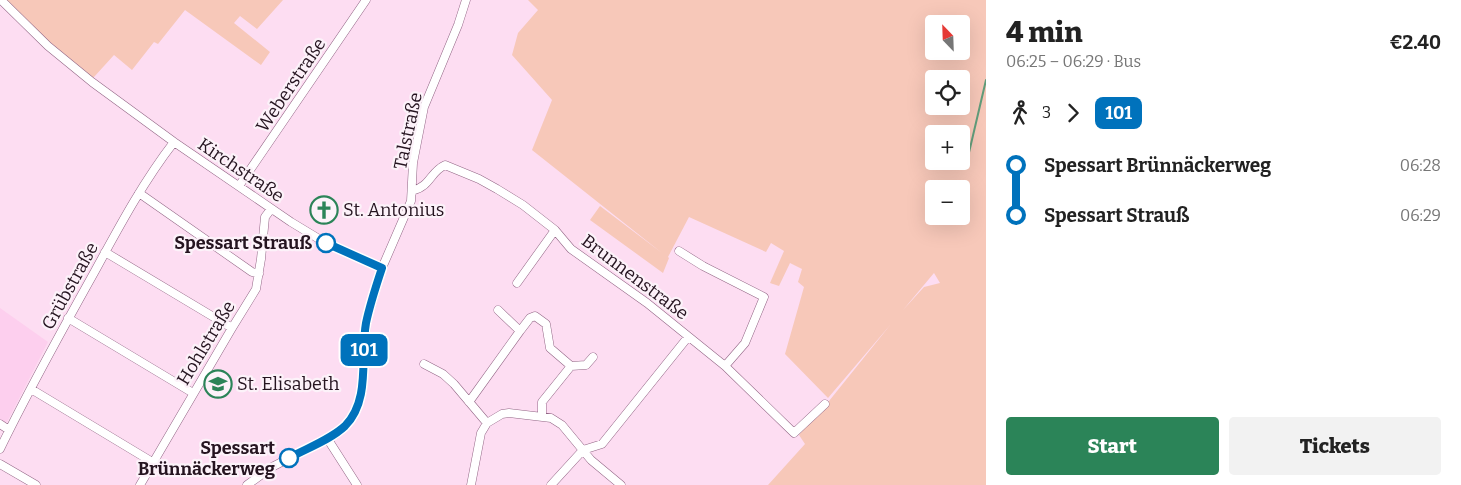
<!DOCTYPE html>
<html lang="en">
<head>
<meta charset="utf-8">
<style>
  body { margin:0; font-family:Bitter,serif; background:#f2f2f2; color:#222; height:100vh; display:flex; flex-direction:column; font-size:19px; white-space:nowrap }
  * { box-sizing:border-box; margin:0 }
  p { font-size:16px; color:#767676 }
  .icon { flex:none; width:28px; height:28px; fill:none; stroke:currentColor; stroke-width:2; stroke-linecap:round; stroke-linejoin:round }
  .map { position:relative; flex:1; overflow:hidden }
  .side { display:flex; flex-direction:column; background:#fff; width:475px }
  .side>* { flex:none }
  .badge { padding:0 10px; border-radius:8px; font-size:18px; line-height:32px }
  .needle { width:32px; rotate:337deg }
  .tools { position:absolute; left:925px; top:15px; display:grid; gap:10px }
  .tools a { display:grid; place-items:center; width:45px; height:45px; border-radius:5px; background:#fff; box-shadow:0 5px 20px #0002; font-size:25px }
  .map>.badge { position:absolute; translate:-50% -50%; box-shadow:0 0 0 2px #fff }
  .legs { display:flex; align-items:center; gap:8px; height:55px; padding:0 20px; font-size:16px }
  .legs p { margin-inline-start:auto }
  .headline { display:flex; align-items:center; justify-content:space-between; height:85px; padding:0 20px }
  h1 { font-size:28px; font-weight:800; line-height:38px }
  .cta { display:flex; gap:10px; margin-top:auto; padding:10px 20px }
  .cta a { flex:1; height:58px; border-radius:5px; background:#2b8458; color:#fff; font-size:20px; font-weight:800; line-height:58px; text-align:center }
  .cta a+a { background:#f2f2f2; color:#222 }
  ul { padding:0 20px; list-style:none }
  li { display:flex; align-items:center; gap:18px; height:50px; font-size:19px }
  li i { display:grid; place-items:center; width:8px; height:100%; margin:0 6px; background:currentColor }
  li i::after { content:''; width:12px; height:12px; margin:-6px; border:4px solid; border-radius:50%; background:#fff }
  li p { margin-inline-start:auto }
  li:first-child i { background:linear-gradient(#0000 50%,currentColor 0) }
  li:last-child i { background:linear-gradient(currentColor 50%,#0000 0) }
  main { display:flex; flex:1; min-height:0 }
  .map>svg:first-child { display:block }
  .built { fill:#fdcfee }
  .green { fill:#f7c8b9; fill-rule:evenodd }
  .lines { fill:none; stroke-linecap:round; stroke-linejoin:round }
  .stream { stroke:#629d7b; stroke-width:2 }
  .minor-casing { stroke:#926585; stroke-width:9 }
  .minor { stroke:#fff; stroke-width:8 }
  .line-1-casing { stroke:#fff; stroke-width:11 }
  .line-1 { stroke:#0072bc; stroke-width:8 }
  .stop-1-dot { fill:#fff; stroke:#0072bc; stroke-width:2.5 }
  .labels { text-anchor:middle; stroke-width:4.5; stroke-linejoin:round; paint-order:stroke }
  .street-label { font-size:18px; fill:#251420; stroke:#fcf2f9 }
  .poi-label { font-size:18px; fill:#251420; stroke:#fcf2f9; text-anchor:start }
  .stop-label { font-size:18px; font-weight:bold; fill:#251420; stroke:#fcf2f9; text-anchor:end }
</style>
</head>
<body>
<main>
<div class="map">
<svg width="986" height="485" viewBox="0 0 986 485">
  <rect width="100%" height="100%" fill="#fdddf2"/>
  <path class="built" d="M0 308 48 342 7 422H3L0 420Z"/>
  <path class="green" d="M5 0H283L257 29 240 16 234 23 270 52 261 65 185 10 158 44 154 42 132 70 114 55 94 77 91 78 58 51Z
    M528 0H986V485H768L805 444 799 435 807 424 829 401 891 324 828 398 785 354 804 287 798 282 802 269 790 263 779 286 770 283 784 251 771 243 766 252 689 217 668 257 669 258 663 273 590 220 600 206 662 253 532 150 552 100 512 55 518 33 538 10ZM934 24H961V51H934ZM934 79H961V106H934ZM934 134H961V161H934ZM934 189H961V216H934ZM934 273 940 283 924 287 903 310Z"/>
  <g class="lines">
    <path class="stream" d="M967 161 986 80"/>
    <g class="minor-casing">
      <path id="minor" d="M1 0 48 46 92 82 174 142 291 222 324 242 382 268
        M239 186 366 0
        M412 191C431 186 430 172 445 165L479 179 497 189 523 205 555 230 571 249 647 303 725 366 794 433 825 404
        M139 193 252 272 259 274
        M679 251 703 266 764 297 745 343 725 366
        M105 252 232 328
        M517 283 555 230
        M498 310 520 331
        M68 318 193 393
        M424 364 443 374 454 384 487 423
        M571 366 586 365 593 357
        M31 389 154 463
        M469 402 520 331 530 318 535 316 546 324 550 348 571 366
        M542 417V402L571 366
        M0 424 9 430
        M327 438 357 485
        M0 449C29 389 62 330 95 271 119 227 143 182 174 142
        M0 464 36 485
        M140 485 232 328 256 289 261 259 265 217 271 209
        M247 485 272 467 336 434 347 424 357 408 362 390 366 325 369 312 382 268 411 201 413 163 424 107 458 25 466 0
        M471 485 481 433 487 423 502 414 509 413 551 418 562 425 591 460 621 485
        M551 485 583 450 602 444 688 337"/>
    </g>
    <use href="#minor" class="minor"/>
  </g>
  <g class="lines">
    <g class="line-1-casing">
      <path id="line-1" d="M289 458C307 448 330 440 345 426 371 400 360 356 366 323 370 304 376 286 382 268L326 243"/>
    </g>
    <use href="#line-1" class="line-1"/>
  </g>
  <defs>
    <g id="church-ring" transform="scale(1.4375)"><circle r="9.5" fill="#fcf2f9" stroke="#2b8458" stroke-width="1.5"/><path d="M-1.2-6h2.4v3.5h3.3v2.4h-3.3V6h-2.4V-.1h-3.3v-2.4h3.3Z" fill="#2b8458"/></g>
    <g id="school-ring" transform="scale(1.4375)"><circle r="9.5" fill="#fcf2f9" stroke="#2b8458" stroke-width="1.5"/><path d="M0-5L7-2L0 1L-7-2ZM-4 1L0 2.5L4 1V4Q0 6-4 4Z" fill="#2b8458"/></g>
  </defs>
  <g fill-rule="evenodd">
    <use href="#church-ring" x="324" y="210"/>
    <use href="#school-ring" x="218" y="384"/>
  </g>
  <g class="stop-1-dot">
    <circle cx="326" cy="243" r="9"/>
    <circle cx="289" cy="458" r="9"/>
  </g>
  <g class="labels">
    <g class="street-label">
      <text transform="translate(291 85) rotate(-56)" y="6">Weberstraße</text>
      <text transform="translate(408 131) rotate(-78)" y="6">Talstraße</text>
      <text transform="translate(241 170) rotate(34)" y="6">Kirchstraße</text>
      <text transform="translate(635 277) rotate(37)" y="6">Brunnenstraße</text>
      <text transform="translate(70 286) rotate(-61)" y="6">Grübstraße</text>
      <text transform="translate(206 343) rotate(-59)" y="6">Hohlstraße</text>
    </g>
    <g class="poi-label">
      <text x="343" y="216">St. Antonius</text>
      <text x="237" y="390">St. Elisabeth</text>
    </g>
    <g class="stop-label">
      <text x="312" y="249">Spessart Strauß</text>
      <text x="275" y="454">Spessart<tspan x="275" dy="21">Brünnäckerweg</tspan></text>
    </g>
  </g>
</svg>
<div class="tools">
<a><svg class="needle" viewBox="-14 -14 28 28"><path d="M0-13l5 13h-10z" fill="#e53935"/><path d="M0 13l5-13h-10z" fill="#767676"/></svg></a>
<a><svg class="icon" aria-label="locate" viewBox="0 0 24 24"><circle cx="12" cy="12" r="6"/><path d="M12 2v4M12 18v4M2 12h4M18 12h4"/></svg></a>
<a>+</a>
<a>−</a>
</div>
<b class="badge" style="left:364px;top:350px;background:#0072bc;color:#fff">101</b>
</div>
<section class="side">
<div class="headline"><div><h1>4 min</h1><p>06:25 – 06:29 · Bus</p></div><b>€2.40</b></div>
<div class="legs"><svg class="icon" aria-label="walk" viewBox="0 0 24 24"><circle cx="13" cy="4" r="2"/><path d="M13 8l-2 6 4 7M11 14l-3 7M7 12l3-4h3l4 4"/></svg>3<svg class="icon" aria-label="forward" viewBox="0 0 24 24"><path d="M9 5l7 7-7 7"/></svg><b class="badge" style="background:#0072bc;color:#fff">101</b></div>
<ul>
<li><i style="color:#0072bc"></i><b>Spessart Brünnäckerweg</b><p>06:28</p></li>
<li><i style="color:#0072bc"></i><b>Spessart Strauß</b><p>06:29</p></li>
</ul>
<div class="cta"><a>Start</a><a>Tickets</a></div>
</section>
</main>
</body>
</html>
